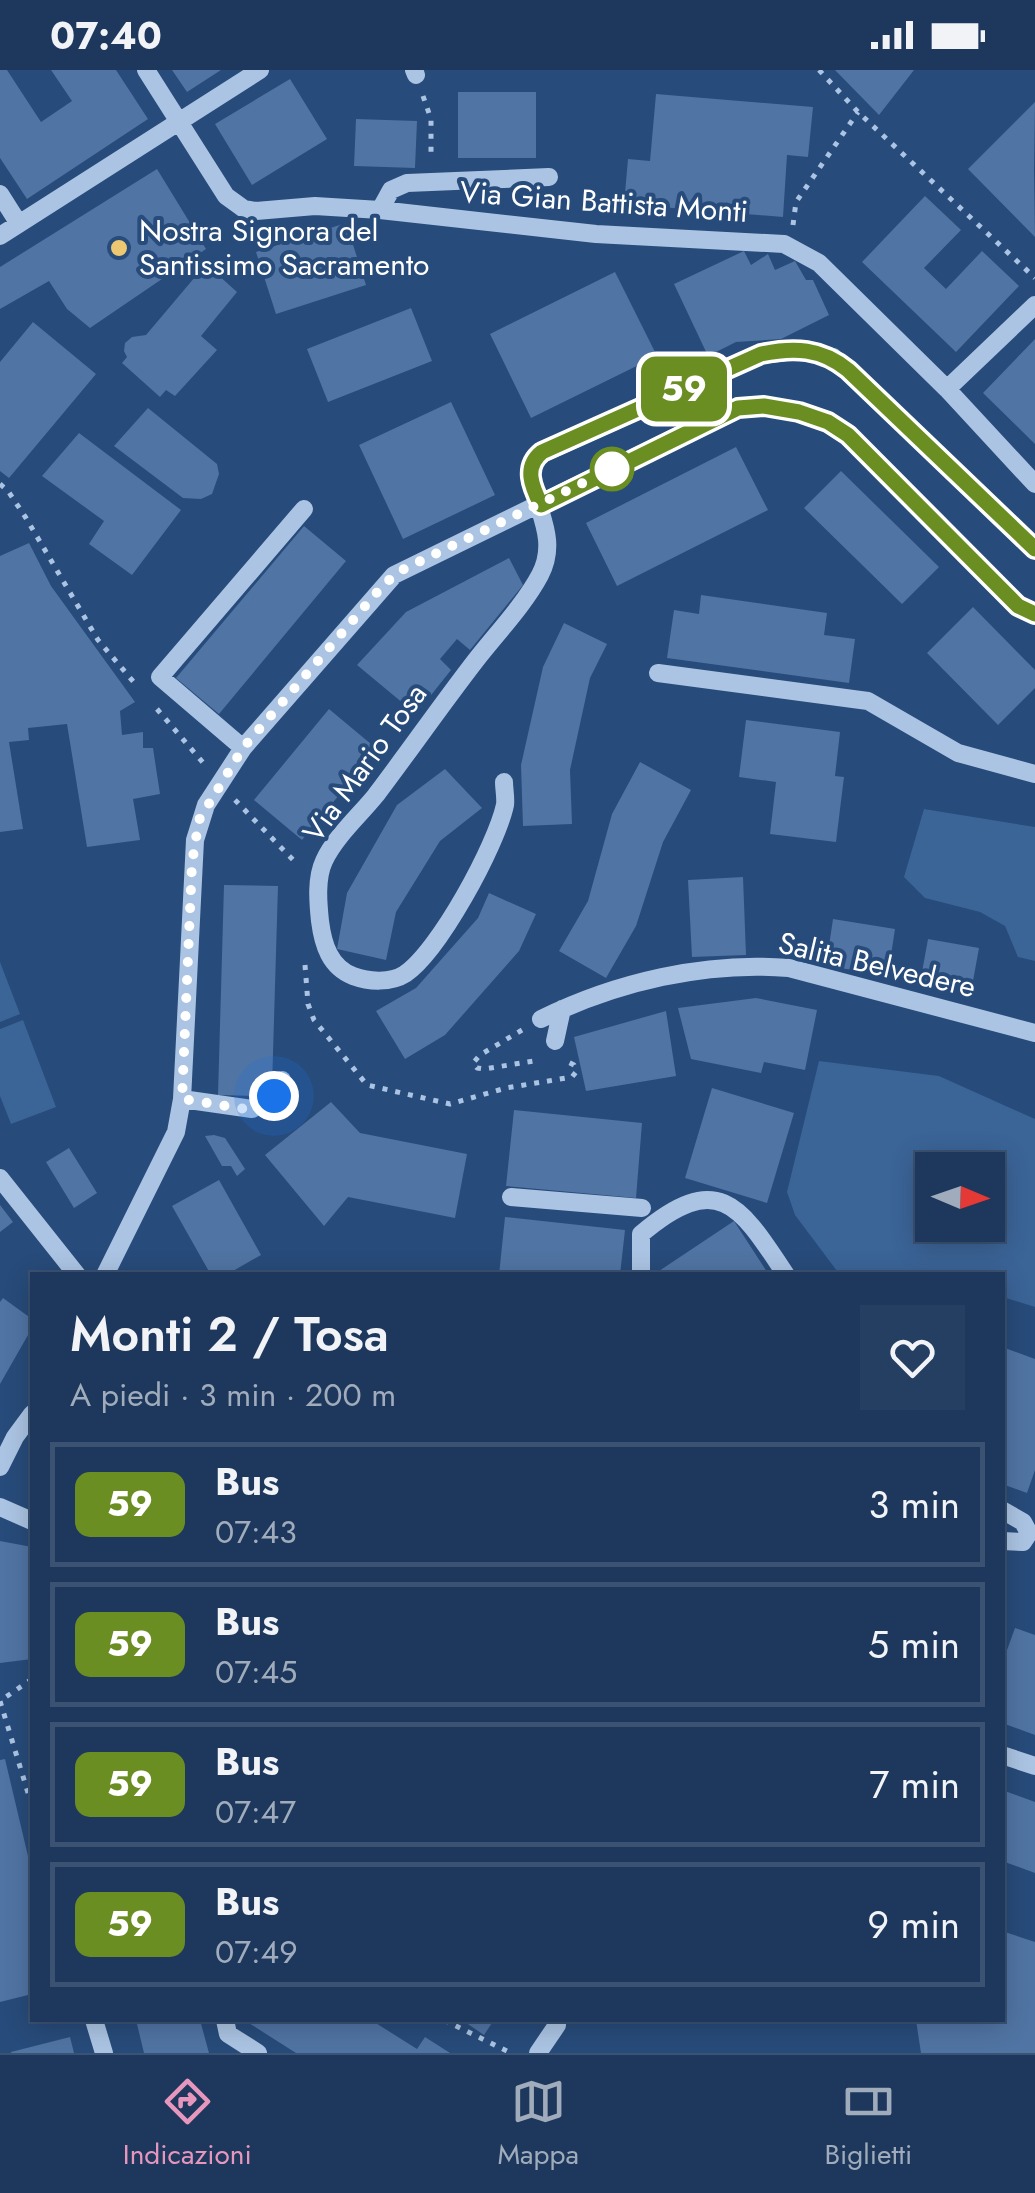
<!DOCTYPE html>
<html lang="it">
<head>
<meta charset="utf-8">
<style>
  body { margin:0; font-family:Jost,sans-serif; background:#253f62; color:#f1f3f6; height:100vh; display:flex; flex-direction:column; font-size:38px; white-space:nowrap }
  * { box-sizing:border-box; margin:0 }
  p { font-size:32px; color:#a0acbb }
  .icon { flex:none; width:55px; height:55px; fill:none; stroke:currentColor; stroke-width:2; stroke-linecap:round; stroke-linejoin:round }
  .map { position:relative; flex:1; overflow:hidden }
  .panel { position:absolute; left:30px; top:1202px; width:975px; height:750px; display:flex; flex-direction:column; background:#1d385c; border-radius:0px; box-shadow:0 5px 25px #0003,0 0 0 2px #3b5272 }
  .panel>* { flex:none }
  .badge { padding:0 20px; border-radius:15px; font-size:35px; line-height:65px }
  .needle { width:65px; rotate:92deg }
  .tools { position:absolute; left:915px; top:1082px; display:grid; gap:20px }
  .tools a { display:grid; place-items:center; width:90px; height:90px; border-radius:0px; background:#1d385c; box-shadow:0 5px 25px #0003,0 0 0 2px #3b5272; font-size:50px }
  .you { position:absolute; width:50px; height:50px; margin:-25px; border:8px solid #fff; border-radius:50%; background:#1a73e8; box-shadow:0 0 0 15px #1a73e833 }
  .map>.badge { position:absolute; translate:-50% -50%; box-shadow:0 0 0 5px #fff }
  .round { display:grid; place-items:center; flex:none; width:105px; height:105px; border-radius:0px; background:#253f62 }
  .headline { display:flex; align-items:center; justify-content:space-between; height:170px; padding:0 40px }
  h1 { font-size:48px; font-weight:600; line-height:75px }
  ul { padding:0; list-style:none }
  li { display:flex; align-items:center; gap:30px; height:125px; margin:0 20px 15px; padding:0 20px; border:5px solid #3b5272; border-radius:0px }
  li div { flex:1 }
  li b { display:block; font-size:38px }
  li em { font-style:normal }
  li .badge { min-width:110px; font-weight:700; text-align:center }
  .status { display:flex; justify-content:space-between; align-items:center; height:70px; padding:0 50px; background:#1d385c; direction:ltr }
  .status svg { height:28px; fill:currentColor }
  .menu { display:flex; justify-content:space-around; align-items:center; height:140px; border-top:2px solid #3b5272; background:#1d385c; font-size:28px; color:#a0acbb }
  .menu a { display:grid; justify-items:center; gap:5px }
  .menu .active { color:#e797bd }
  .map>svg:first-child { display:block }
  .green { fill:#3b6497; fill-rule:evenodd }
  .building { fill:#5074a3 }
  .lines { fill:none; stroke-linecap:round; stroke-linejoin:round }
  .path { stroke:#abc4e3; stroke-width:5; stroke-dasharray:5 8; stroke-linecap:butt }
  .minor { stroke:#abc4e3; stroke-width:18 }
  .line-casing { stroke:#fff; stroke-width:22 }
  .line { stroke:#6b8e23; stroke-width:15 }
  .walk { stroke:#fff; stroke-width:10; stroke-dasharray:0 18 }
  .poi-dot { fill:#ebc871; stroke:#274b7a; stroke-width:4 }
  .stop-dot { fill:#fff; stroke:#6b8e23; stroke-width:5 }
  .labels { text-anchor:middle; stroke-width:8; stroke-linejoin:round; paint-order:stroke }
  .street-label { font-size:30px; fill:#fff; stroke:#274b7a }
  .poi-label { font-size:30px; fill:#fff; stroke:#274b7a; text-anchor:start }
</style>
</head>
<body>
<div class="status"><b>07:40</b><svg viewBox="0 0 49 12"><path d="M0 12V9h3v3zM5 12V6h3v6zM10 12V3h3v9zM15 12V0h3v12zM26 1h20v11H26zM47 4h2v5h-2z"/></svg></div>
<div class="map">
<svg width="1035" height="1983" viewBox="0 0 1035 1983">
  <rect width="100%" height="100%" fill="#274b7a"/>
  <path class="green" d="M924 739 1035 757V891L1018 887 1005 856 980 842 925 828 904 807Z
    M0 892 20 944 0 952Z
    M23 950 56 1037 11 1054 0 1026V959Z
    M819 991 939 1006 1035 1049V1237L1003 1227 1002 1205H840L795 1145 787 1122ZM932 1100H988V1155H932Z"/>
  <path class="building" d="M0 0H7L41 52 72 31 51 0H116L148 49 27 129 0 88Z
    M172 0H221L187 22Z
    M835 0H914L879 45Z
    M290 9 327 69 252 115 215 54Z
    M458 22H536V88H458Z
    M656 24 813 37 808 87 787 85 783 147 624 134 628 89 650 91Z
    M1035 32 1034 101 1035 167 968 99Z
    M356 49 417 51 415 98 354 96Z
    M157 99 206 179 90 258 67 239 49 211 0 239V197Z
    M925 126 961 160 924 198 946 219 982 181 1019 216 956 282 862 192Z
    M346 153 366 215 276 244 256 182Z
    M744 181 751 195 768 184 775 200 795 191 806 210H813L829 245 781 269 736 272 708 286 674 214Z
    M206 194 237 222 201 266 217 280 175 326 166 320 160 327 122 293 127 287 124 281 125 273 132 267 146 265Z
    M615 202 657 286 531 348 490 264Z
    M411 238 432 291 328 332 307 279Z
    M33 252 96 304 9 408 0 401V292Z
    M1035 269V374L983 323Z
    M451 332 495 425 403 469 359 375Z
    M148 338 217 394 219 404 212 424 201 429 183 428 114 376Z
    M79 363 181 440 132 505 89 474 104 451 42 406Z
    M736 377 768 440 617 516 586 453Z
    M841 401 939 497 902 534 804 438Z
    M304 456 346 491 219 644 176 608Z
    M29 473 51 516 135 632 120 641 122 665 143 662V678H153L160 724 133 729 140 770 87 777 67 654 28 658 29 670 9 672 23 759 0 762V486Z
    M509 488 523 515 470 580 457 569 440 589 451 600 416 644 357 595 406 542Z
    M701 525 827 543 824 565 855 569 849 613 667 588 674 540 699 544Z
    M973 537 1035 600V618L998 655 927 583Z
    M564 553 607 574 590 608 570 700 572 754 523 756 521 695 543 597Z
    M329 639 377 679 302 770 254 730Z
    M746 650 840 662 835 706 844 707 836 772 770 764 776 712 739 707Z
    M640 692 691 720 663 772 636 856 606 908 559 881 588 831 612 744Z
    M445 699 482 738 440 771 396 842 386 890 337 879 347 823 397 735Z
    M743 807 746 885 692 887 688 810Z
    M224 815 278 816 272 1017 256 1016V1026L218 1025Z
    M489 823 536 844 519 881 445 965 405 989 376 941 416 918 478 848Z
    M833 849 895 859 888 905 826 896Z
    M928 869 979 878 971 922 920 913Z
    M756 928 817 940 805 1000 764 992 761 1003 691 989 678 938Z
    M666 941 676 1006 586 1021 574 967Z
    M712 1018 794 1043 767 1133 685 1108Z
    M331 1032 360 1063 467 1084 455 1148 348 1127 324 1156 265 1085Z
    M514 1040 642 1053 636 1128 506 1116Z
    M214 1065 225 1068 245 1099 237 1106 231 1096H222L205 1066Z
    M69 1078 97 1123 74 1138 46 1092Z
    M219 1110 261 1185 226 1205H211L172 1136Z
    M0 1135 13 1152 0 1162Z
    M505 1147 625 1160 620 1205H499Z
    M734 1151 769 1205H662L659 1201Z
    M3 1228 32 1249V1258L0 1314V1232Z
    M1002 1277 1035 1289V1400L1027 1423 1002 1414Z
    M0 1471 32 1477V1589L0 1593Z
    M1015 1558 1035 1565V1665L1002 1653V1594Z
    M5 1689 32 1803V1924L0 1932V1690Z
    M1002 1720 1035 1732V1803L1002 1791Z
    M1002 1861 1035 1872V1983H921L916 1950H1002Z
    M136 1950H200L209 1983H144Z
    M244 1950H345L351 1954 353 1950H371L417 1979 425 1967 450 1983H296Z
    M462 1950H494L484 1965Z
    M70 1967 74 1983H11V1982Z"/>
  <g class="lines">
    <path class="path" d="M819 0 858 42 1035 208
      M423 26 431 49V89
      M793 155 796 132 858 42
      M0 414 8 421 26 448 98 570 137 616
      M157 639 205 695
      M235 730 297 794
      M305 895 308 934 314 950 367 1015 450 1034 506 1018 572 1007 576 1002 574 995 566 991
      M522 960 480 985 473 993 477 998 484 999 540 990
      M32 1609 0 1631 32 1736
      M444 1950 511 1983"/>
    <path class="minor" d="M146 0 226 126 244 139 256 141 315 136 380 140 596 164 784 174 819 193 947 319 1035 414
      M414 0 416 5
      M0 124 19 154
      M380 140 391 120 407 113 549 107
      M0 166 260 0
      M947 319 1035 235
      M658 603 868 631 958 683 1035 704
      M243 678 160 607 304 439
      M504 712C504 719 506 728 505 735 496 776 439 881 405 904 391 913 369 912 353 906 330 897 323 875 320 851 318 832 316 808 324 791 335 767 360 745 376 725 410 680 442 634 476 590 497 563 524 535 540 505 564 460 520 423 535 387L761 285 805 280 833 287 1035 479
      M541 949C616 912 706 891 789 898L1035 963
      M555 971 562 939
      M182 1029 252 1039 274 1027 282 1010
      M0 1108 77 1205
      M511 1127 642 1138
      M105 1205 176 1062 182 1029 195 770 206 735 243 678 394 505 727 342C769 329 812 342 848 365L1018 536 1035 544
      M641 1205V1164C719 1098 741 1137 786 1205
      M0 1397 15 1367 32 1344
      M0 1437 32 1451
      M1002 1440 1023 1452 1029 1463 1023 1472 1002 1471
      M1002 1685 1035 1696
      M94 1950 104 1983
      M225 1950 228 1964 258 1983
      M538 1983 557 1955"/>
  </g>
  <g class="lines">
    <g class="line-casing">
      <path id="line" d="M1035 479 848 300C821 278 794 277 761 284L542 382C523 397 532 417 541 435L738 338 764 336 799 342 828 352 848 365 1018 536 1035 544"/>
    </g>
    <use href="#line" class="line"/>
    <path class="walk" d="M274 1026 252 1040 182 1029 192 793 199 750 243 678 385 513 404 499 612 399"/>
  </g>
  <circle class="poi-dot" cx="119" cy="178" r="10"/>
  <circle class="stop-dot" cx="612" cy="399" r="20"/>
  <g class="labels">
    <g class="street-label">
      <text transform="translate(604 132) rotate(4)" y="10">Via Gian Battista Monti</text>
      <text transform="translate(365 693) rotate(-54)" y="10">Via Mario Tosa</text>
      <text transform="translate(877 895) rotate(13)" y="10">Salita Belvedere</text>
    </g>
    <g class="poi-label">
      <text x="139" y="171">Nostra Signora del<tspan x="139" dy="34">Santissimo Sacramento</tspan></text>
    </g>
  </g>
</svg>
<div class="tools">
<a><svg class="needle" viewBox="-14 -14 28 28"><path d="M0-13l5 13h-10z" fill="#e53935"/><path d="M0 13l5-13h-10z" fill="#a0acbb"/></svg></a>
</div>
<div class="you" style="left:274px;top:1026px"></div>
<b class="badge" style="left:684px;top:319px;background:#6b8e23;color:#fff">59</b>
<section class="panel">
<div class="headline"><div><h1>Monti 2 / Tosa</h1><p>A piedi · 3 min · 200 m</p></div><a class="round"><svg class="icon" aria-label="heart" viewBox="0 0 24 24"><path d="M12 20l-8-8c-3-5 5-10 8-4 3-6 11-1 8 4z"/></svg></a></div>
<ul>
<li><span class="badge" style="background:#6b8e23;color:#fff">59</span><div><b>Bus</b><p>07:43</p></div><em>3 min</em></li>
<li><span class="badge" style="background:#6b8e23;color:#fff">59</span><div><b>Bus</b><p>07:45</p></div><em>5 min</em></li>
<li><span class="badge" style="background:#6b8e23;color:#fff">59</span><div><b>Bus</b><p>07:47</p></div><em>7 min</em></li>
<li><span class="badge" style="background:#6b8e23;color:#fff">59</span><div><b>Bus</b><p>07:49</p></div><em>9 min</em></li>
</ul>
</section>
</div>
<nav class="menu">
<a class="active"><svg class="icon" aria-label="directions" viewBox="0 0 24 24"><path d="M12 3l9 9-9 9-9-9zM9 14v-3h6M13 9l2 2-2 2"/></svg>Indicazioni</a>
<a><svg class="icon" aria-label="map" viewBox="0 0 24 24"><path d="M3 6l6-2 6 2 6-2v14l-6 2-6-2-6 2zM9 4v14M15 6v14"/></svg>Mappa</a>
<a><svg class="icon" aria-label="tickets" viewBox="0 0 24 24"><path d="M3 7h18v10H3zM15 7v10"/></svg>Biglietti</a>
</nav>
</body>
</html>
